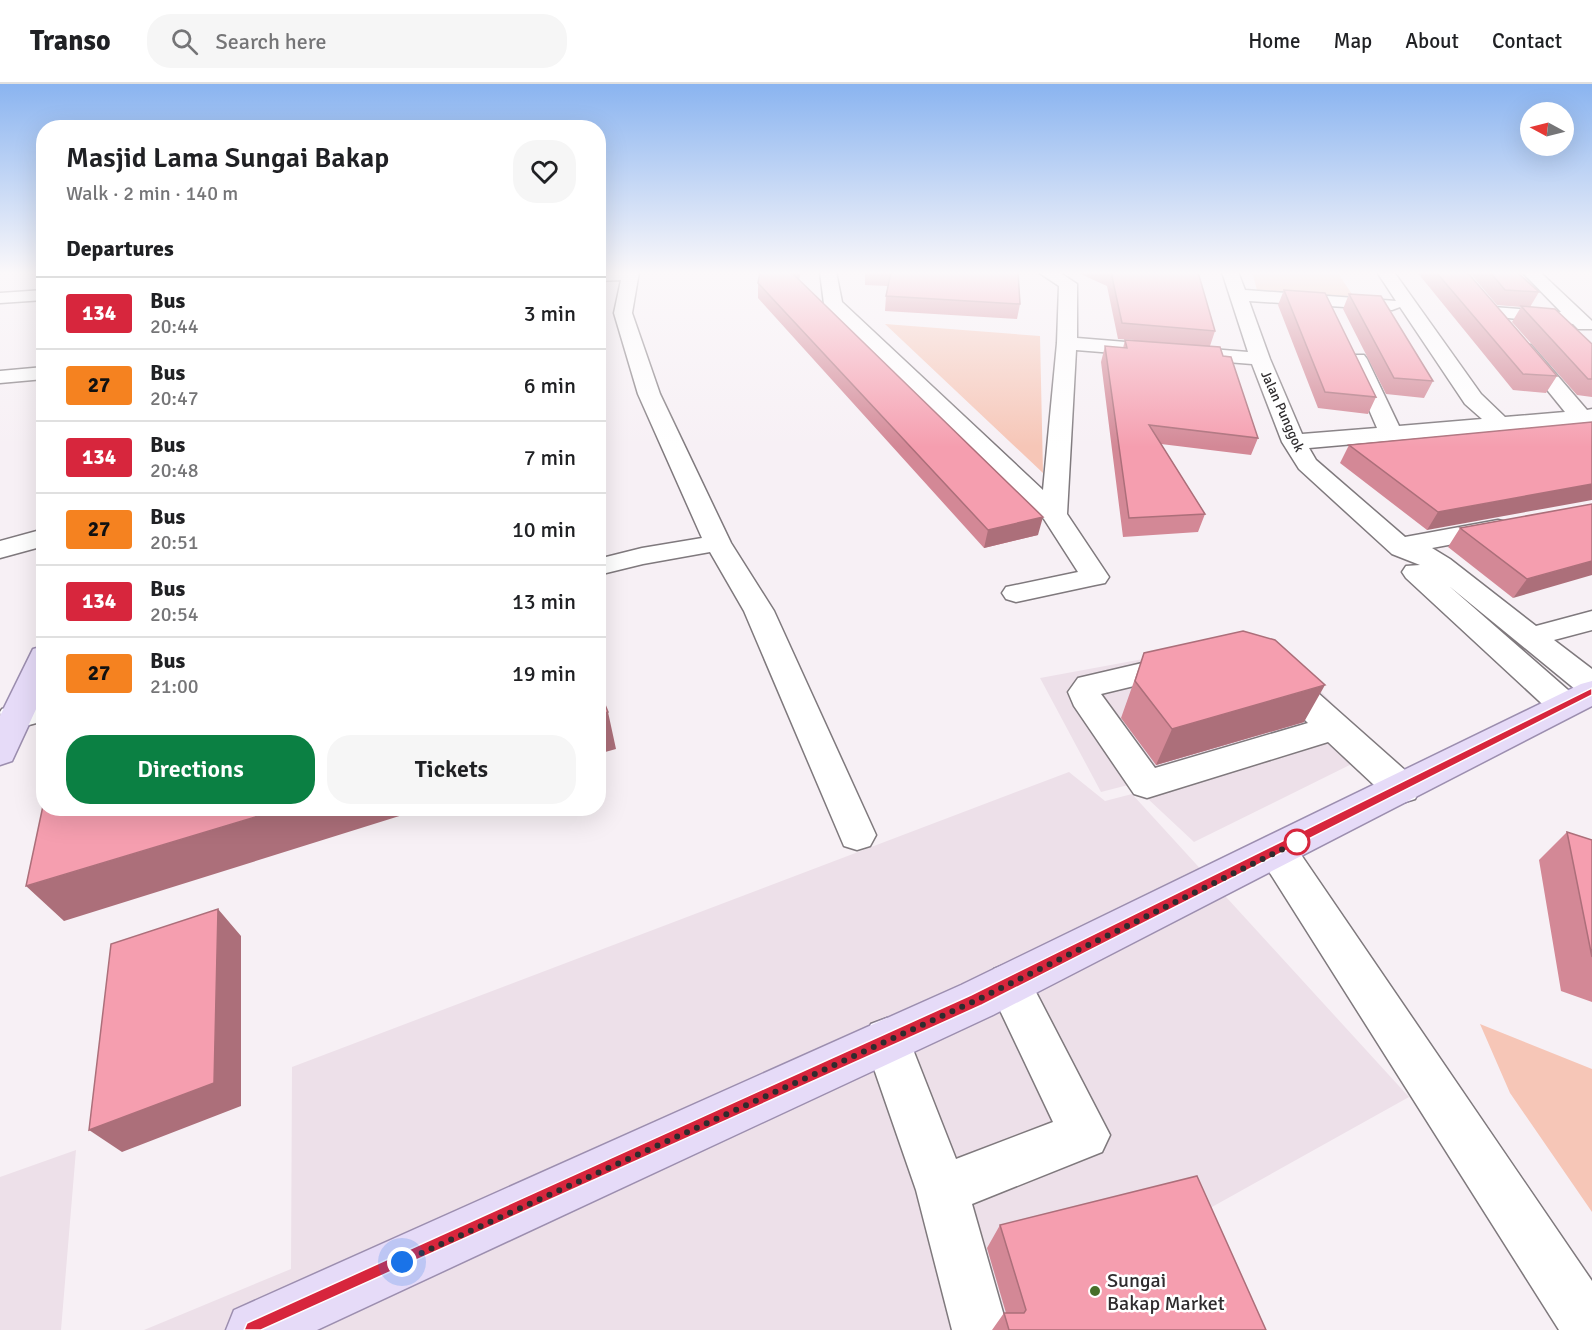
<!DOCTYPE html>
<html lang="en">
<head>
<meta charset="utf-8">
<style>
  body { margin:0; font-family:Signika,sans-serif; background:#f6f6f6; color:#202124; height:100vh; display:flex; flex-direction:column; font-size:22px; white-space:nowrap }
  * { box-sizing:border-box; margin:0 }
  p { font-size:20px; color:#757577 }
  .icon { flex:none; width:33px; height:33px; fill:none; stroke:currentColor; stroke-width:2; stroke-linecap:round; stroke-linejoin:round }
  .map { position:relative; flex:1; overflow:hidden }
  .panel { position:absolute; left:36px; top:36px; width:570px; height:696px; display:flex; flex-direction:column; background:#fff; border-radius:24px; box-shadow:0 6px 24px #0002 }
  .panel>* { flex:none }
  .badge { padding:0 12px; border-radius:4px; font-size:21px; line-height:39px }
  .needle { width:39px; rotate:277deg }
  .controls { position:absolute; left:1520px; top:18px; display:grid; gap:12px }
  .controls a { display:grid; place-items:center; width:54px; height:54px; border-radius:50%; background:#fff; box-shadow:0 6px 24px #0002; font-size:30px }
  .you { position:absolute; width:30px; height:30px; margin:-15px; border:4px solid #fff; border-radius:50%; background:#1a73e8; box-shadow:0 0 0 9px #1a73e833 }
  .map>.badge { position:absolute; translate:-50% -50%; box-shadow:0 0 0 3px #fff }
  h2 { padding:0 30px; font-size:22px; line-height:54px }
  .round { display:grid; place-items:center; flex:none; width:63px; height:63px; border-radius:24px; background:#f6f6f6 }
  .head { display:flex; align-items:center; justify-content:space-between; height:102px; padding:0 30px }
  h1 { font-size:28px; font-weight:600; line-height:45px }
  .primary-button { display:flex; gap:12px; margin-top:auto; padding:12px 30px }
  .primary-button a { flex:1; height:69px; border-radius:24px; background:#0b8043; color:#fff; font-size:24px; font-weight:600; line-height:69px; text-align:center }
  .primary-button a+a { background:#f6f6f6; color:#202124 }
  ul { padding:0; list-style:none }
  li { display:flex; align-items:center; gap:18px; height:72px; padding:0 30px; border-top:2px solid #e0e0e0 }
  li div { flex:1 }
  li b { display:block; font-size:22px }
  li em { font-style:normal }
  li .badge { min-width:66px; font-weight:700; text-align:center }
  header { display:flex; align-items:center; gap:36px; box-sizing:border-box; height:84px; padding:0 30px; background:#fff; border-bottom:2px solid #e0e0e0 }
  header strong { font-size:28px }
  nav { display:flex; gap:33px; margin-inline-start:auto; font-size:21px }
  .search { width:420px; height:54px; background:#f6f6f6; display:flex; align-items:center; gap:15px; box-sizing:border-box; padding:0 21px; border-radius:24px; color:#757577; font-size:22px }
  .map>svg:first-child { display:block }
  .built { fill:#ede0e9 }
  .green { fill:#f6c6b7 }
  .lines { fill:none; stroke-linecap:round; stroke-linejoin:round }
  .minor-casing { stroke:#7f797d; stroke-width:3 }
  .major-casing { stroke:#9c8eaf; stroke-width:3 }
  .minor { fill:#fff; fill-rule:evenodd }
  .major { fill:#e6dbf8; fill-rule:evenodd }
  .wall { fill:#d38896 }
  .shaded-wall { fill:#ac6f7a }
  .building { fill:#f59eaf; stroke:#ac6f7a; stroke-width:1.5 }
  .line { fill:#d7263d; stroke:#fff; stroke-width:1.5 }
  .walk { stroke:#2f2c2e; stroke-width:6; stroke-dasharray:0 10.8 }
  .stop-dot { fill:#fff; stroke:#d7263d; stroke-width:3 }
  .poi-dot { fill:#476e29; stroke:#fff; stroke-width:2 }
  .labels { text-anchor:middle; stroke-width:5; stroke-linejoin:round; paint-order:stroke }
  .far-street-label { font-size:14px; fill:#2f2c2e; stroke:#fff }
  .near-poi-label { font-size:20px; fill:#2f2c2e; stroke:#fff; text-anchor:start }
</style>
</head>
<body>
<header>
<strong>Transo</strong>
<div class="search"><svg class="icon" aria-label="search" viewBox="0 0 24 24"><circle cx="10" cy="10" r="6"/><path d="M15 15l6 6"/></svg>Search here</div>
<nav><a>Home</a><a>Map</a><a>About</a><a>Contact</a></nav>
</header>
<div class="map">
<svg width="1592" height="1246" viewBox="0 0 1592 1246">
  <rect width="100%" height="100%" fill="#f7f0f5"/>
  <path class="built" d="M1274 558 1378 667 1194 758 1132 700 1101 708 1040 594 1203 564Z
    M1069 688 1105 717 1132 710 1409 1013 1203 1128 1245 1246H144L291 1185 292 983Z
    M76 1066 61 1246H0V1093Z"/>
  <path class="green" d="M1252 188H1337L1354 213 1257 206Z
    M885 240 1040 252 1043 389Z
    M1480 940 1592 985V1128L1510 1009Z"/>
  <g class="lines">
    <g class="minor-casing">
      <path id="minor" d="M598 188H639L632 229 660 310 731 459 774 527 876 751 870 762 857 766 844 762 744 527 710 468 643 480 598 491V475L642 464 702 454 638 310 614 229 621 196 598 197Z
        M820 188H836L842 218 1043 406 1057 259 1059 202 1038 188H1059L1077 200V254L1248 268 1222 188H1238L1245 206 1396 217 1377 188H1394L1481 310 1505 333 1565 328 1514 265 1517 261H1531L1587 326 1592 325V339L1309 364 1316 376 1405 453 1498 436 1507 438 1511 444 1507 450 1432 464 1450 475 1536 542 1592 527V546L1554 556 1592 585V613L1581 610 1449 502 1576 613 1580 621 1576 629 1564 633 1552 629 1406 494 1402 488 1406 482 1420 481 1392 470 1299 385 1282 358 1252 280 1076 266 1067 430 1109 493 1105 499 1095 501 1016 518 1006 515 1002 509 1006 503 1078 488 1044 435 827 224 824 220ZM1249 217 1392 226 1400 223 1465 320 1482 335 1399 342 1367 275 1364 271H1350L1347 275 1377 344 1302 350 1270 275Z
        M1522 188H1540L1592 237V245H1578L1573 240 1487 232 1484 228 1487 224 1493 223 1561 228Z
        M44 206V216L0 219V209Z
        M44 283V295L0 299V287Z
        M44 445V462L0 474V457Z
        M1181 570 1192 574 1197 581 1192 588 1101 610 1155 684 1308 639 1269 601 1264 593 1269 585 1280 582 1291 585 1415 695 1420 705 1415 715 1402 719 1389 715 1328 658 1147 714 1134 710 1074 622 1068 608 1078 594Z
        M44 613V637L14 645 2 641 0 628 2 625Z
        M1277 751 1291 756 1592 1197V1246H1559L1263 778 1258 767 1263 756Z
        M1009 879 1024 885 1110 1051 1102 1068 972 1120 1008 1246H952L916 1106 864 956 871 940 887 934 903 940 956 1075 1053 1038 987 899 994 885Z"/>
    </g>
    <g class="major-casing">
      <path id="major" d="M44 562V608L12 677 0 681V632L33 565Z
        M1592 597V622L993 931 317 1246H226L234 1226 961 901 1581 600Z"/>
    </g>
    <use href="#minor" class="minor"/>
    <use href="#major" class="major"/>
  </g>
  <path class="wall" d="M760 188H801L799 196 1038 451 984 464 758 214V199Z
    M865 188H1018L1020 220 1017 235 885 227 886 212 888 202 865 201Z
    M1076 188H1198L1215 247 1210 262 1223 272 1258 354 1251 371 1161 360 1205 430 1198 448 1123 453 1101 278 1105 262 1123 264 1125 256H1135L1118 255 1107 202Z
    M1417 188H1467L1557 292 1546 309 1513 306Z
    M1469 188H1517L1539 208 1530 223 1592 260V313L1577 311 1512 238 1521 223 1497 221Z
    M1284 206 1376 313 1368 330 1318 324 1278 221Z
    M1349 210 1433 297 1424 314 1386 310 1343 225Z
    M1592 338 1427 446 1340 379 1349 361Z
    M1592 420 1513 514 1448 463 1460 444Z
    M1144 569 1304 638 1156 681 1121 634Z
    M1567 748 1592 756V918L1561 907 1539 776Z
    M1000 1141 1266 1246H992L1004 1229H1006L987 1164Z"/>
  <path class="shaded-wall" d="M1592 400V416L1427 446 1438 428Z
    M1043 433 1038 451 984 464 988 446Z
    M1592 477V491L1513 514 1527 495Z
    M1325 601 1304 638 1156 681 1172 645Z
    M608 628 616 665 598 670V631Z
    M285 724H425L64 837 26 802Z
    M218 825 241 852V1022L122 1068 89 1046Z"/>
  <path class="building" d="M760 188H791L1043 433 988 446 758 199Z
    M891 188H1018L1020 220 886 212Z
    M1111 188H1198L1215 247 1122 239Z
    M1436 188H1467L1557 292 1523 290Z
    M1490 188H1517L1539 208 1505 206Z
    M1284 206 1325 209 1376 313 1325 308Z
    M1349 210 1381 212 1433 297 1394 294Z
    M1521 222 1555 225 1592 260V295H1588Z
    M1125 256 1220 263 1223 272 1231 273 1258 354 1149 341 1205 430 1129 434 1105 262 1127 264Z
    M1592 338V400L1438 428 1349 361Z
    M1592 420V477L1527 495 1460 444Z
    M1243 547 1275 556 1325 601 1172 645 1135 597 1144 569Z
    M598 604 608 628 598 631Z
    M44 717V724H285L26 802Z
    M1567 748 1592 756V873Z
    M218 825 214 999 89 1046 111 860Z
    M1197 1092 1266 1246H1009L1004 1229H1024L1026 1226 1000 1141Z"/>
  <linearGradient id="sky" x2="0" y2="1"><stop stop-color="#8ab4f0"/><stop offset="0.52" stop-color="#fbf8fa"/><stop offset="1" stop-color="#fbf8fa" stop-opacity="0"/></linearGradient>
  <rect width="1592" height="363" fill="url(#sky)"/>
  <path class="line" d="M1592 604V611L982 921 261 1246H244L247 1239 971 911Z"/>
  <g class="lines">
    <path class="walk" d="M402 1178 977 916 1297 758"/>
  </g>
  <circle class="stop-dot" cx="1297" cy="758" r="12"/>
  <circle class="poi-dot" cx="1095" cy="1207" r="6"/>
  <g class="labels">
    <g class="far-street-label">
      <text transform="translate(1283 327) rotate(66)" y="5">Jalan Punggok</text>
    </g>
    <g class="near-poi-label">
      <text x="1107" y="1203">Sungai<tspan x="1107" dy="23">Bakap Market</tspan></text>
    </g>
  </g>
</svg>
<div class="controls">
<a><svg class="needle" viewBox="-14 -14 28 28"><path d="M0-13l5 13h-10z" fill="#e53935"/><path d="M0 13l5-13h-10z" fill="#757577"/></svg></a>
</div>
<div class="you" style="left:402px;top:1178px"></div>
<section class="panel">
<div class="head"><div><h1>Masjid Lama Sungai Bakap</h1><p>Walk · 2 min · 140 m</p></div><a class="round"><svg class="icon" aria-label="heart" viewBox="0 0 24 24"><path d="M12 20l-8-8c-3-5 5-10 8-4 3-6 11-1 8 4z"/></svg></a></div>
<h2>Departures</h2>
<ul>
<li><span class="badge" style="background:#d7263d;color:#fff">134</span><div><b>Bus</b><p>20:44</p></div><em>3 min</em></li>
<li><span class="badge" style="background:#f58220;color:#111">27</span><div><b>Bus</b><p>20:47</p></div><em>6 min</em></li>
<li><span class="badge" style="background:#d7263d;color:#fff">134</span><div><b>Bus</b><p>20:48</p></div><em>7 min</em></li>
<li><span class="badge" style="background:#f58220;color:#111">27</span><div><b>Bus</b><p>20:51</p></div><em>10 min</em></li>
<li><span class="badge" style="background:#d7263d;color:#fff">134</span><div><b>Bus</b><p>20:54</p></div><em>13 min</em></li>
<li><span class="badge" style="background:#f58220;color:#111">27</span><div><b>Bus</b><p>21:00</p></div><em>19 min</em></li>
</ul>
<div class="primary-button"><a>Directions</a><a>Tickets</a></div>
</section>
</div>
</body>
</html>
